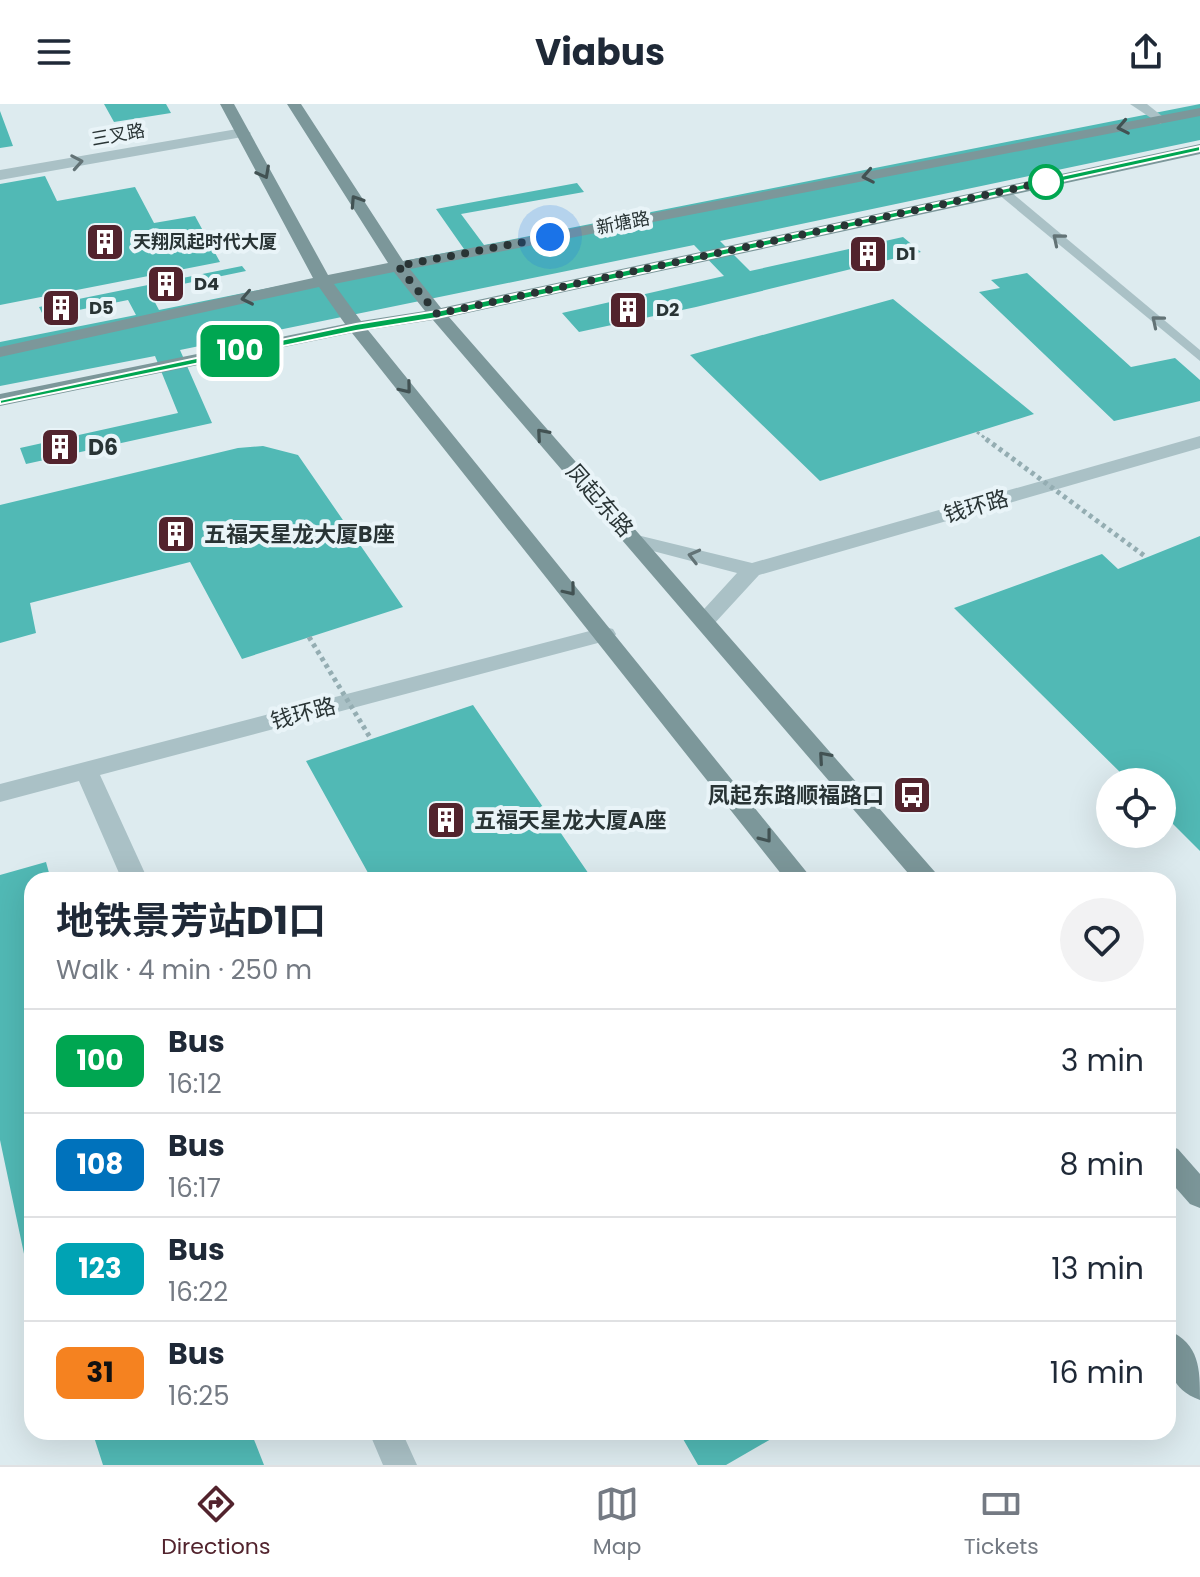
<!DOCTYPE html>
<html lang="en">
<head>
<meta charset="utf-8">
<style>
  body { margin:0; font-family:Poppins,"Noto Sans SC",sans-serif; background:#f2f2f3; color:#1f2937; height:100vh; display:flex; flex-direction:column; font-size:30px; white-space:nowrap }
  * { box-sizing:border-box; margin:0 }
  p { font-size:26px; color:#747a83 }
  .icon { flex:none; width:44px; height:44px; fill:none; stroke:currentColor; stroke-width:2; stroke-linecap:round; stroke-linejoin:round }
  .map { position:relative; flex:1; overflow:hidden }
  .drawer { position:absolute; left:24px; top:768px; width:1152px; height:568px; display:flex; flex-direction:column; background:#fff; border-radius:24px; box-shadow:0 8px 32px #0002 }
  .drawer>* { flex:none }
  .badge { padding:0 16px; border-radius:12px; font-size:28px; line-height:52px }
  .fabs { position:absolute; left:1096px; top:664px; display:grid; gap:16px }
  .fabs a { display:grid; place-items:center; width:80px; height:80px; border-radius:50%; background:#fff; box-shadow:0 8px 32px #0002; font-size:40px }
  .you { position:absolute; width:40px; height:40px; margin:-20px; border:6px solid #fff; border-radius:50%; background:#1a73e8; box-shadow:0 0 0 12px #1a73e833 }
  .map>.badge { position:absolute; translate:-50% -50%; box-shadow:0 0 0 4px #fff }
  .round { display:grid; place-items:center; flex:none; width:84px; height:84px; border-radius:42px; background:#f2f2f3 }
  .summary { display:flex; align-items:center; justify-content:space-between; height:136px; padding:0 32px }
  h1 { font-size:38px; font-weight:700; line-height:60px }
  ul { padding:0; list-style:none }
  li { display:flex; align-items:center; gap:24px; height:104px; padding:0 32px; border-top:2px solid #e0e1e3 }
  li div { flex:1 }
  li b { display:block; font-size:30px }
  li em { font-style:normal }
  li .badge { min-width:88px; font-weight:700; text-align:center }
  header { display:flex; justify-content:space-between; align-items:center; height:104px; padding:0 32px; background:#fff; font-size:36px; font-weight:700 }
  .tab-bar { display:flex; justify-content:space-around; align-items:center; height:112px; border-top:2px solid #e0e1e3; background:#fff; font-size:22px; color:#747a83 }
  .tab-bar a { display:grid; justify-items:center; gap:4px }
  .tab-bar .active { color:#52232d }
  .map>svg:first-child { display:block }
  .building { fill:#51b9b5 }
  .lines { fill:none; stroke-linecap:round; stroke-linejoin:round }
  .lane { fill:#aac1c6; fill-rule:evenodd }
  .street { fill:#aac1c6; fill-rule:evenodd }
  .secondary { fill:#7c979a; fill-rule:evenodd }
  .path-bridge-far1 { stroke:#94adb2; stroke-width:3; stroke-dasharray:3 3; stroke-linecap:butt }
  .path-bridge { stroke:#94adb2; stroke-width:5; stroke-dasharray:4 4; stroke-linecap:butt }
  .oneway { stroke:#425253 }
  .oneway2 { stroke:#637376 }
  .line { fill:#00a651; stroke:#fff; stroke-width:2 }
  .walk { stroke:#293435; stroke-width:8; stroke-dasharray:0 14.4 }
  .stop-dot { fill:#fff; stroke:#00a651; stroke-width:4 }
  .labels { text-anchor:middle; stroke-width:8; stroke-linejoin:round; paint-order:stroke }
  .far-street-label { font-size:18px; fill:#293435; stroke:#e9f4f8 }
  .far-poi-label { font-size:18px; font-weight:bold; fill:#293435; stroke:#e9f4f8; text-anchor:start }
  .poi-label { font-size:22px; font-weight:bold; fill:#293435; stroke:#e9f4f8; text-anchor:start }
  .street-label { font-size:22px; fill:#293435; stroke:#e9f4f8 }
</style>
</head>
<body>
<header><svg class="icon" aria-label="menu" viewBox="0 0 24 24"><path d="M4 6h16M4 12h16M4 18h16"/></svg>Viabus<svg class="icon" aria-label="share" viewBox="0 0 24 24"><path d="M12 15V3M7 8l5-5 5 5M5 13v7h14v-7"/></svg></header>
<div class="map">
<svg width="1200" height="1361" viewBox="0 0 1200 1361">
  <rect width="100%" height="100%" fill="#ddebef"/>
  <path class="building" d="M104 0H166L171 9 114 18Z
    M1200 0V36L720 137 750 167 903 133 921 148 696 203 579 228 562 209 724 172 694 141 180 246 212 319 26 360 20 344 178 309 155 252 0 282V238L136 211 128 196 44 213 39 203 242 162 246 167 149 187 159 206 464 145 436 105 577 79 584 88 461 110 484 141Z
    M0 7 13 42 0 44Z
    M45 72 57 97 135 83 154 119 195 112 220 158 0 201V80Z
    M1027 169 1131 263 1175 254 1200 276V297L1114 317 979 188 1000 184 991 176Z
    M893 195 1034 310 820 377 690 251Z
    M263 342 298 351 403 503 242 555 190 458 30 499 36 529 0 539V401L238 344Z
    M1200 432V747L1162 709V678H1130L954 504 1102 450 1118 465Z
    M473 601 593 776H372L306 657Z
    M46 758 51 776H32L31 1183 0 1036V771Z
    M96 1328H251L264 1361H103L93 1330Z
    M679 1328H783L726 1361H698Z"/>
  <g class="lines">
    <path class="lane" d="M998 84H1006L1200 246V257L998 90Z"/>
    <path class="street" d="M1130 0H1147L1167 16 1160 20Z
      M243 24 251 29 248 32 0 76V66Z
      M1200 332V344L759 471 713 521H697L694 516 737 469 630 441 627 437 637 431 752 459Z
      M605 523 613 525 616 530 613 535 100 671 148 776H122L79 677 0 698V680Z
      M369 1328H402L417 1361H383Z"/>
    <path class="secondary" d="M220 0H234L328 171 388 159 287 0H301L403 157 1200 4V12L410 165 441 204 1200 40V50L449 213 942 776H914L433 216 368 226 813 776H786L352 229 0 302V290L345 220 319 183 0 253V243L313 174ZM394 168 425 207 361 217 334 180Z
      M1168 1041 1178 1045 1200 1070V1104L1190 1100 1168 1075Z
      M1168 1226C1200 1240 1200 1265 1200 1296 1165 1283 1168 1257 1168 1226Z"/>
    <path class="path-bridge-far1" d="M977 328 989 337"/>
    <path class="path-bridge" d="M986 335 1146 453
      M309 533 371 635"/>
  </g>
  <defs><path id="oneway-chevron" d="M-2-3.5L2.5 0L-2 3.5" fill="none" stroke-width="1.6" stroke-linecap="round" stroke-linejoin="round" transform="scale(2)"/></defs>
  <g class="oneway">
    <use href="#oneway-chevron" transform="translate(1123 23) rotate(169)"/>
    <use href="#oneway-chevron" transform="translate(264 69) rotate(62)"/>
    <use href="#oneway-chevron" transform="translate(868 72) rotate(169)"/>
    <use href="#oneway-chevron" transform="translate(356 97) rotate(-123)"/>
    <use href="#oneway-chevron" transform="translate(247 194) rotate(168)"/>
    <use href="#oneway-chevron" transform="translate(406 284) rotate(51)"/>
    <use href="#oneway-chevron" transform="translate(542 330) rotate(-131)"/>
    <use href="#oneway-chevron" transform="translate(570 486) rotate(51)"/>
    <use href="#oneway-chevron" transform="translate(824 653) rotate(-131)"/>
    <use href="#oneway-chevron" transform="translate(766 733) rotate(52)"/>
  </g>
  <g class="oneway2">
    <use href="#oneway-chevron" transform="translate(77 58) rotate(-10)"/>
    <use href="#oneway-chevron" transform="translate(1058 135) rotate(-140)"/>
    <use href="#oneway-chevron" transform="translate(1157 217) rotate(-140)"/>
    <use href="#oneway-chevron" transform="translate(694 452) rotate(-166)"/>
  </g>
  <path class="line" d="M1200 42V47L437 214 356 227 0 300V296L356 220 437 207Z"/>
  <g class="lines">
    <path class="walk" d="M550 133 398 162 437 210 1059 75 1046 78"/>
  </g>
  <defs>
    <g id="building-square" transform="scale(2)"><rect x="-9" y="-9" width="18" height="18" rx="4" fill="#52232d" stroke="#e9f4f8"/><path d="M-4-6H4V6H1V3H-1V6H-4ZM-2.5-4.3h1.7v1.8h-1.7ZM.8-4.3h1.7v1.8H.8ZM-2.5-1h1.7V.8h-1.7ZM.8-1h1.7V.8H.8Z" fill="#fff"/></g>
    <g id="bus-square" transform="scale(2)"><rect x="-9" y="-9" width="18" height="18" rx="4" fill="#52232d" stroke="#e9f4f8"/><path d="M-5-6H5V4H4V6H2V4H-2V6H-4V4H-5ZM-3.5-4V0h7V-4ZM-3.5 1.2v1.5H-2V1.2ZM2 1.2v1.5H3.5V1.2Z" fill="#fff"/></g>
  </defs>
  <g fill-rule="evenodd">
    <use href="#building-square" x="105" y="138"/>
    <use href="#building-square" x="868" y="150"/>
    <use href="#building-square" x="166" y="180"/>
    <use href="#building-square" x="61" y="204"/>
    <use href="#building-square" x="628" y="206"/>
    <use href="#building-square" x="60" y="343"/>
    <use href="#building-square" x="176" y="430"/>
    <use href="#bus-square" x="912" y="691"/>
    <use href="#building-square" x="446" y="716"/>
  </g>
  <circle class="stop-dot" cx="1046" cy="78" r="16"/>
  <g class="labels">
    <g class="far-street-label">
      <text transform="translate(118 31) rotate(-10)" y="6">三叉路</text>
      <text transform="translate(623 119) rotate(-11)" y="6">新塘路</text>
    </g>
    <g class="far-poi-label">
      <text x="133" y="144">天翔凤起时代大厦</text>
      <text x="896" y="156">D1</text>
      <text x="194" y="186">D4</text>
      <text x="89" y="210">D5</text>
      <text x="656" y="212">D2</text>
    </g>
    <g class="poi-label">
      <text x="88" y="351">D6</text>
      <text x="204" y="438">五福天星龙大厦B座</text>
      <text x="884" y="699" text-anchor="end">凤起东路顺福路口</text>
      <text x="474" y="724">五福天星龙大厦A座</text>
    </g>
    <g class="street-label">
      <text transform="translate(600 396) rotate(49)" y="8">凤起东路</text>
      <text transform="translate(976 402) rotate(-16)" y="8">钱环路</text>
      <text transform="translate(303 609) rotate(-15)" y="8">钱环路</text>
    </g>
  </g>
</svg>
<div class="fabs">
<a><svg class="icon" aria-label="locate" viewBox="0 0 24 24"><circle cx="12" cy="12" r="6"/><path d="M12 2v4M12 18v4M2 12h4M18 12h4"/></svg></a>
</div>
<div class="you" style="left:550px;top:133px"></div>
<b class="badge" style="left:240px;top:247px;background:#00a651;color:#fff">100</b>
<section class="drawer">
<div class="summary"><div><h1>地铁景芳站D1口</h1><p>Walk · 4 min · 250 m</p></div><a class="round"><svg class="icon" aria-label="heart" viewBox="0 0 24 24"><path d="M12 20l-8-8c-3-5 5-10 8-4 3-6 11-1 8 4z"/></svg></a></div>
<ul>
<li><span class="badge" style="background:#00a651;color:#fff">100</span><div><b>Bus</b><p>16:12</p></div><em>3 min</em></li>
<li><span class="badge" style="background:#0072bc;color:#fff">108</span><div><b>Bus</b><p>16:17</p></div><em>8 min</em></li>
<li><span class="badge" style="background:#00a3b4;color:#fff">123</span><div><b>Bus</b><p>16:22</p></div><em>13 min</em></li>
<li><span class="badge" style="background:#f58220;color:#111">31</span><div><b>Bus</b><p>16:25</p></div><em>16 min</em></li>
</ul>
</section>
</div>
<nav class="tab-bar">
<a class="active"><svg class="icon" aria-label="directions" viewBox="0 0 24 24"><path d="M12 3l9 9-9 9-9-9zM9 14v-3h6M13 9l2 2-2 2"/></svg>Directions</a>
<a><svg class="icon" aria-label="map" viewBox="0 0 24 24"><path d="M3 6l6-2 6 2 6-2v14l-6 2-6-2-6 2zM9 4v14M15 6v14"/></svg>Map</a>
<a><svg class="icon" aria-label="tickets" viewBox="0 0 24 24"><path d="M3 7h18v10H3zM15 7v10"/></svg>Tickets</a>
</nav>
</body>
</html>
